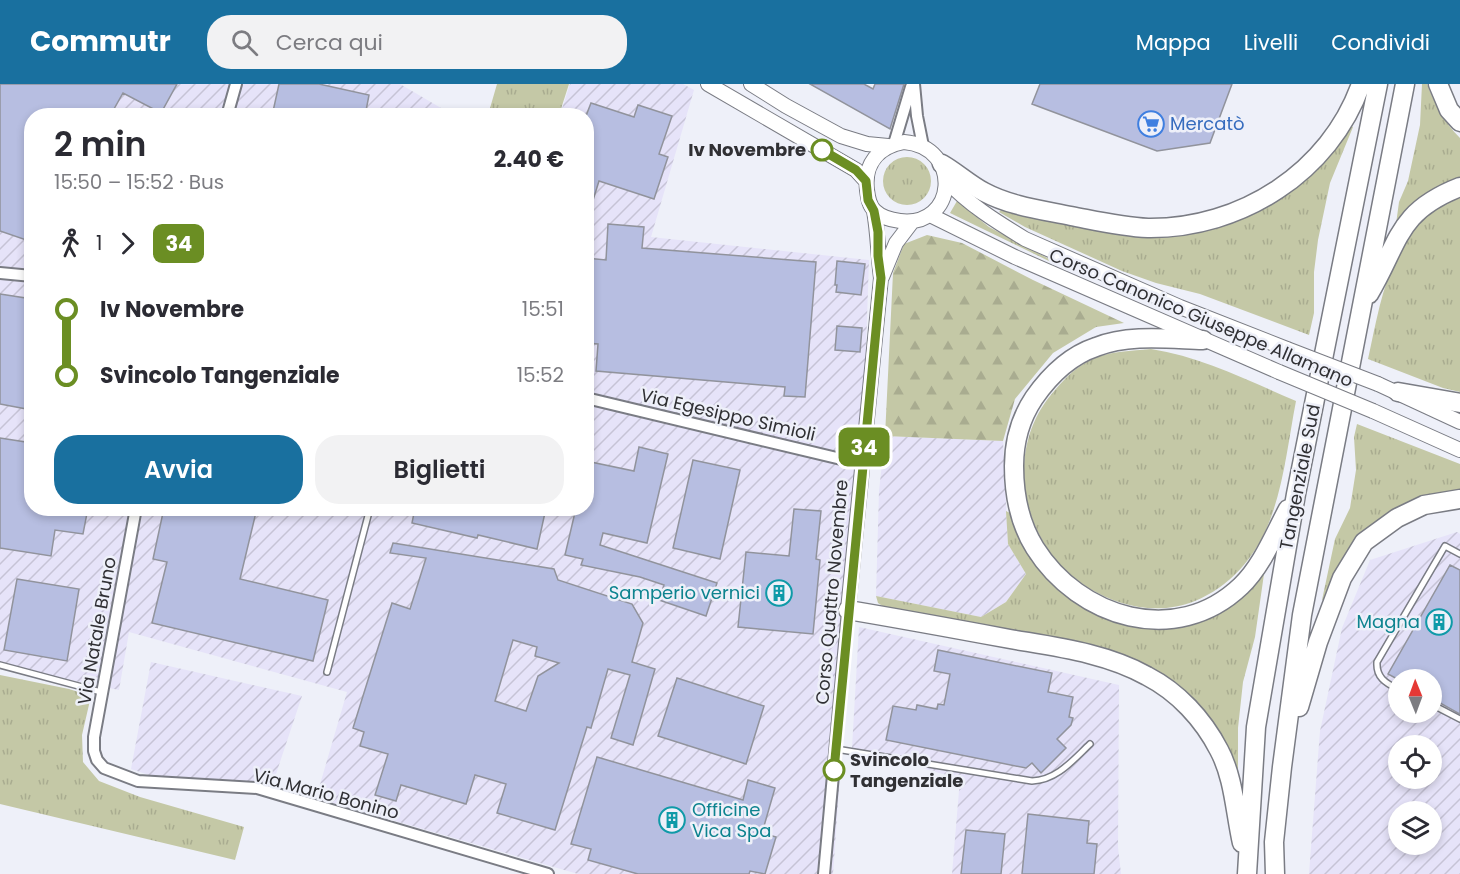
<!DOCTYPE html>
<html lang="it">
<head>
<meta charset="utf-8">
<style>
  body { margin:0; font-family:Poppins,sans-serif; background:#f2f2f3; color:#2b2b33; height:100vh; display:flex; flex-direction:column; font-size:22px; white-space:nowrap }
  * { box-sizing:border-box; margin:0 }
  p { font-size:20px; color:#7c7c81 }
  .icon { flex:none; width:33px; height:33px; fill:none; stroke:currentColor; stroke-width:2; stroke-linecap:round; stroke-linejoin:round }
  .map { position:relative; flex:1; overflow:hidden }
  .side { position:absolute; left:24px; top:24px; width:570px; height:408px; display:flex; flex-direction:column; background:#fff; border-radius:24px; box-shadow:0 3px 9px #0003 }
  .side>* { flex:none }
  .badge { padding:0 12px; border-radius:9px; font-size:21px; line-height:39px }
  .needle { width:39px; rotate:359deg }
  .fabs { position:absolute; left:1388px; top:585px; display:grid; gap:12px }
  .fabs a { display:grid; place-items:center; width:54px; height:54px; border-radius:50%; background:#fff; box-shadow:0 3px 9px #0003; font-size:30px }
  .map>.badge { position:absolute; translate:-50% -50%; box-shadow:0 0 0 3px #fff }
  .legs { display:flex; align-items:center; gap:9px; height:66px; padding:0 30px; font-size:20px }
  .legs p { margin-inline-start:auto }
  .overview { display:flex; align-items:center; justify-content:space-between; height:102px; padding:0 30px }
  h1 { font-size:33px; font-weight:600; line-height:45px }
  .button { display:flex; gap:12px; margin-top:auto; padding:12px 30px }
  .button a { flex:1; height:69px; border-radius:24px; background:#19709f; color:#fff; font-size:24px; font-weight:600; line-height:69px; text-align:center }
  .button a+a { background:#f2f2f3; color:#2b2b33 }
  ul { padding:0 30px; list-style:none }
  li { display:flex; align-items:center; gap:21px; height:66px; font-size:22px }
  li i { display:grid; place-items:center; width:9px; height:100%; margin:0 8px; background:currentColor }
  li i::after { content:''; width:15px; height:15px; margin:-8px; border:4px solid; border-radius:50%; background:#fff }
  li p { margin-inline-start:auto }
  li:first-child i { background:linear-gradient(#0000 50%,currentColor 0) }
  li:last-child i { background:linear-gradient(currentColor 50%,#0000 0) }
  header { display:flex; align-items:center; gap:36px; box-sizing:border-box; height:84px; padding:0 30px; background:#19709f; color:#fff }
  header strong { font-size:28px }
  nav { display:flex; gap:33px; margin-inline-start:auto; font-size:21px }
  .search { width:420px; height:54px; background:#f2f2f3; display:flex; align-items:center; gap:15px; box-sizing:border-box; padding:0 21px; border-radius:24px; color:#7c7c81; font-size:22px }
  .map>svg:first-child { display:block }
  .industrial { fill:url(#industrial-furrows); fill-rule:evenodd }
  .grass { fill:url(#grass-tufts) }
  .forest { fill:url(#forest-firs) }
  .building { fill:#b7bee1; stroke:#91939c; stroke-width:1.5; fill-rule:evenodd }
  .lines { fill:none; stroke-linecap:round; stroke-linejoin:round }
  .service-casing { stroke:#7a7c84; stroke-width:8 }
  .minor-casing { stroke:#7a7c84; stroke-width:14 }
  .secondary-casing { stroke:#7a7c84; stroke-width:16 }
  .motorway-casing { stroke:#7a7c84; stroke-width:21 }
  .service { stroke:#fff; stroke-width:5 }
  .minor { stroke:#fff; stroke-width:10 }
  .secondary { stroke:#fff; stroke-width:14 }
  .motorway { stroke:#fff; stroke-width:18 }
  .secondary-bridge-casing { stroke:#7a7c84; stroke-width:16; stroke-linecap:butt }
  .secondary-bridge { stroke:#fff; stroke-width:14 }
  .line-1-casing { stroke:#fff; stroke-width:14 }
  .line-1 { stroke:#6b8e23; stroke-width:9 }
  .stop-1-dot { fill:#fff; stroke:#6b8e23; stroke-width:3 }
  .labels { text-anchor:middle; stroke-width:5; stroke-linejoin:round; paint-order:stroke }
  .shop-label { font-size:18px; fill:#366cbe; stroke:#eef0f9; text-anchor:start }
  .stop-label { font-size:18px; font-weight:bold; fill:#303034; stroke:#eef0f9; text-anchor:end }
  .street-label { font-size:18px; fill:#303034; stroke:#eef0f9 }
  .culture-label { font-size:18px; fill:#0d838f; stroke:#eef0f9; text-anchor:end }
</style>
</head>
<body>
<header>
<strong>Commutr</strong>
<div class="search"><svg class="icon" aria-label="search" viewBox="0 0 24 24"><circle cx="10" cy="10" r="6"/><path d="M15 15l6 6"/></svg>Cerca qui</div>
<nav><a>Mappa</a><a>Livelli</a><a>Condividi</a></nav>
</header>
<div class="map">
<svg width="1460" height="790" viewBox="0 0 1460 790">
  <defs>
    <pattern id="industrial-furrows" width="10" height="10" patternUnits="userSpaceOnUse" patternTransform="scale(1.5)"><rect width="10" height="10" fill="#e6e3f9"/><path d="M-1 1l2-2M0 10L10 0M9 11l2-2" fill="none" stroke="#c6c3d6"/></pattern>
    <pattern id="grass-tufts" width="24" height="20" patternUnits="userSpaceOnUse" patternTransform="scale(1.5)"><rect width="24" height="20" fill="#c4c8a6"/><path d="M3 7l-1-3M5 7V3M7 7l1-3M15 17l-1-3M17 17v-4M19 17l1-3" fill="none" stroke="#a9ac90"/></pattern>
    <pattern id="forest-firs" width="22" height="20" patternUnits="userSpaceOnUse" patternTransform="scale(1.5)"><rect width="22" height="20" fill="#c4c8a6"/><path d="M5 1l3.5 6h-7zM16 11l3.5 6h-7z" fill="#a9ac90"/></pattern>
  </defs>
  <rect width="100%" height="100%" fill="#eef0f9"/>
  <path class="industrial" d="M0 0H400L453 31 32 32V424H586V32L560 31 570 0H683L694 6 651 153 869 176 862 380 833 790H578L316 714 347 608 129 548 119 606 0 582Z
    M885 352 1003 357 1008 460 1026 490 1006 518 981 533 876 512 879 407Z
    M1457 448 1460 450V790H1309L1320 647 1342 544 1370 476ZM1398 596H1431V628H1398ZM1398 662H1431V694H1398ZM1398 728H1431V760H1398Z
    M859 543 1119 601 1118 763 1121 790H952L960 695 852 664Z
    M151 578 302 612 270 708 176 700 131 685Z"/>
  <path class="grass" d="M497 0H569L559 31H488Z
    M1422 0H1427C1435 21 1444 38 1460 54V97L1414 122 1396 140 1399 118 1408 97 1420 41Z
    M1350 41 1353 43 1330 99 1318 156 1314 188V229L1309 251 1200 210 1156 199 1122 187 1025 143 999 128 1003 124 1094 143 1219 140Z
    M883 97a24 24 0 1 1 48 0a24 24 0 1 1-48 0Z
    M1460 114V308L1443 304 1368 275C1381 216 1392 134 1460 114Z
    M957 117 989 143 1053 177 1055 180 950 129Z
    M1151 265C1202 273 1249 297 1296 317 1288 358 1284 402 1268 441 1254 475 1229 503 1195 517 1138 540 1069 506 1041 454 1015 406 1018 347 1055 306 1066 293 1077 282 1093 275 1111 267 1131 267 1151 265Z
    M1357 340 1460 380V408L1409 420 1325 515 1322 516 1335 455 1350 424 1356 386 1354 353Z
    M1006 427 1012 430 1053 498 1171 543 1261 490H1264L1255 553 1243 598 1238 644V687H1235L1178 603 884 523 878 519 876 512 981 533 1006 518 1026 490 1008 460Z
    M0 591 69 605 91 612 82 651 83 678 99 697 140 713 244 743 235 776 0 720Z"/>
  <path class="forest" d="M927 151 962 159 1033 196 1124 239 1096 243 1053 269 1015 315 1003 357 885 352 893 189 904 160Z"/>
  <path class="building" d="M0 0H177L161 29 123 9 110 32H32V158L0 147Z
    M279 0H319L369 11 365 32H272Z
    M810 0H864L873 5 875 0H904L890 45Z
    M1040 0H1232L1210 59 1157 67 1032 20Z
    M591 19 634 33 638 21 672 32 659 70 668 73 654 115 599 97 589 129H586V32Z
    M608 140 644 143 642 164 816 178 805 313 784 312 785 303 596 287 598 260 586 259V174L606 176Z
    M837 177 865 180 861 211 836 208 837 201H835Z
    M0 210 32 215V326L0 320Z
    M837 242 862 244 860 268 835 266Z
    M0 354 32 359V424H88L83 450 55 446 51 472 0 464Z
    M639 363 668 370 647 459 603 449 600 461 717 499 706 532 659 516 664 501 640 493 581 481 583 475 565 471 576 424H586V377L634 387Z
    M693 376 740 386 720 475 673 464Z
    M164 424H257L240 495 328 516 313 577 152 539 167 478 153 475Z
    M415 424H546L537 465 478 451 477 454 412 439Z
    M794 425 821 427 816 475 820 476 813 550 738 543 746 468 789 472Z
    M393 459 554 485 558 496 632 520 643 539 632 578 655 585 633 661 611 654 630 591 608 585 591 644 587 643 555 746 497 729 506 700 475 691 466 720 401 701 396 717 375 711 388 670 360 662 364 648 353 644 392 519 410 525 426 474 390 469ZM513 556 537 563 535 572 559 579 538 592 526 627 495 617Z
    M1450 481 1460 486V630L1431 614V596H1399L1388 590Z
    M17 495 79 505 67 577 4 566Z
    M938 566 1052 589 1048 608 1073 613 1069 633 1073 634 1071 641 1057 655 1066 664 1041 689 1032 679 1026 684 886 656 893 622 916 626 917 621 937 625 938 620 944 621 950 590 934 587Z
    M677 594 764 622 746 680 658 652Z
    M597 673 743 716 748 696 775 704 762 749 776 753 765 790 750 787 749 790H638L588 776 591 765 571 760Z
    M1028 730 1089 737 1087 759 1097 760 1094 790H1022Z
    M966 746 1005 750 1001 790H961Z"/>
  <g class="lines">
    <g class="service-casing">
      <path id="service" d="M0 581 101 608
        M327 588 370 424
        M1398 605C1385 599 1376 593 1377 578L1445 462 1460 470
        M1431 620 1460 635
        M836 665 1032 697C1057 696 1073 676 1090 660"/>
    </g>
    <g class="minor-casing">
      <path id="minor" d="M914 0 917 32 923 62
        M227 32 236 0
        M894 60 911 3
        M0 189 32 192
        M586 314 862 380
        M136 424 94 653V667L97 676 104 684 138 697 257 704 548 790
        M824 790 848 526"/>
    </g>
    <g class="secondary-casing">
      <path id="secondary" d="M708 0 856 86 866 97
        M751 0 786 22 841 52 867 60 888 62
        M904 58C963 63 957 144 900 137 892 136 882 134 875 127 869 122 868 114 867 106 864 80 878 63 904 58Z
        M946 96C968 120 997 138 1025 155L1180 223 1287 265
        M930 131 1015 173 1279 288
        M882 193 896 159 912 138
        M1378 300 1460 338
        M1373 327 1460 366
        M848 526 881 194C878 172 878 149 874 127"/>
    </g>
    <g class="motorway-casing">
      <path id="motorway" d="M1438 0 1449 26 1460 38
        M942 80C956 88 969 100 984 108 1010 122 1042 126 1071 132 1097 137 1122 143 1148 144 1241 145 1330 88 1361 0
        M1369 210C1400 158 1396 128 1460 103
        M1203 256C1168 255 1129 250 1096 263 1069 272 1050 291 1034 314 1020 335 1014 357 1014 382 1014 410 1020 440 1035 464 1079 534 1176 564 1241 502 1262 482 1274 451 1288 425
        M1398 308 1460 319
        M848 526C902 535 956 545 1010 555 1056 563 1106 569 1147 592 1178 608 1203 635 1219 666 1234 694 1235 728 1242 759
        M1299 623 1318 558 1342 494 1364 458 1397 434 1424 421 1460 415
        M1247 790 1256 643 1296 410 1378 0
        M1275 790 1274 758 1282 683 1302 531 1405 0"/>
    </g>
    <use href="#service" class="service"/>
    <use href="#minor" class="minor"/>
    <use href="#secondary" class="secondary"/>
    <use href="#motorway" class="motorway"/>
    <g class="secondary-bridge-casing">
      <path id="secondary-bridge" d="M1287 265 1378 300
        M1279 288 1373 327"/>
    </g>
    <use href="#secondary-bridge" class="secondary-bridge"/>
  </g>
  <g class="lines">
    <g class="line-1-casing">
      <path id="line-1" d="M822 66 856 86 866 97 868 116 874 127 878 148V172L881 194 834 686"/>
    </g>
    <use href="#line-1" class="line-1"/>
  </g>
  <defs>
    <g id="supermarket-ring" transform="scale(1.35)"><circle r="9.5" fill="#eef0f9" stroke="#3f7fe0" stroke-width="1.5"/><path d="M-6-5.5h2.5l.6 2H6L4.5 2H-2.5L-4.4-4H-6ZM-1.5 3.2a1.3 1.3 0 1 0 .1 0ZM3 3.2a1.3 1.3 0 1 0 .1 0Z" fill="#3f7fe0"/></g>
    <g id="building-ring" transform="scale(1.35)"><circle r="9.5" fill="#eef0f9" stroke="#0f9aa8" stroke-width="1.5"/><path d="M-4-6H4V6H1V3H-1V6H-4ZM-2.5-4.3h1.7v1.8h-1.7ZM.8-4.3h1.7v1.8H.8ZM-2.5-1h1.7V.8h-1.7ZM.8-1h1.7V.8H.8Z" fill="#0f9aa8"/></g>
  </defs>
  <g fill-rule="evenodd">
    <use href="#supermarket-ring" x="1151" y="40"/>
    <use href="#building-ring" x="779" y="509"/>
    <use href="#building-ring" x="1439" y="538"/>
    <use href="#building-ring" x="672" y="736"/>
  </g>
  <g class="stop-1-dot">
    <circle cx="822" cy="66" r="10"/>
    <circle cx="834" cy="686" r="10"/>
  </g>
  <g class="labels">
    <g class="shop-label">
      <text x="1170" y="46">Mercatò</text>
    </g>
    <g class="stop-label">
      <text x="806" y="72">Iv Novembre</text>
      <text x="850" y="682" text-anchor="start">Svincolo<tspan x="850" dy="21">Tangenziale</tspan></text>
    </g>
    <g class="street-label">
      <text transform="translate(1201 234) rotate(23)" y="6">Corso Canonico Giuseppe Allamano</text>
      <text transform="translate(728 331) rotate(13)" y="6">Via Egesippo Simioli</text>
      <text transform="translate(1300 393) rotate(-79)" y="6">Tangenziale Sud</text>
      <text transform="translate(832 508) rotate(-85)" y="6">Corso Quattro Novembre</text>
      <text transform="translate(97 547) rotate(-80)" y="6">Via Natale Bruno</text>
      <text transform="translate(326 710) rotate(15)" y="6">Via Mario Bonino</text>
    </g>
    <g class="culture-label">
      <text x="760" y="515">Samperio vernici</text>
      <text x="1420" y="544">Magna</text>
      <text x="692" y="732" text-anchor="start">Officine<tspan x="692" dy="21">Vica Spa</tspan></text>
    </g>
  </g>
</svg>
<div class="fabs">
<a><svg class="needle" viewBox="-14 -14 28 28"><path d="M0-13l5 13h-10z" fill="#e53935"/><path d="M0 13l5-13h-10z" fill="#7c7c81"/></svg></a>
<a><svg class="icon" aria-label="locate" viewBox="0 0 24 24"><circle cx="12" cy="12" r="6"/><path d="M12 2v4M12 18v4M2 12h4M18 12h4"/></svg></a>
<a><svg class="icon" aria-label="layers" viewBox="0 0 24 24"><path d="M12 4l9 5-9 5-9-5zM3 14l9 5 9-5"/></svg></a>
</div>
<b class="badge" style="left:864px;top:363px;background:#6b8e23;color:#fff">34</b>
<section class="side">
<div class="overview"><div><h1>2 min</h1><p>15:50 – 15:52 · Bus</p></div><b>2.40 €</b></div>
<div class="legs"><svg class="icon" aria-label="walk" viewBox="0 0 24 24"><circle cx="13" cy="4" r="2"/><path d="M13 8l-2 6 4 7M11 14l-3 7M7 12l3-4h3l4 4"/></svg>1<svg class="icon" aria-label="forward" viewBox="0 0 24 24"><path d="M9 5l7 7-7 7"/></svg><b class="badge" style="background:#6b8e23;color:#fff">34</b></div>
<ul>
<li><i style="color:#6b8e23"></i><b>Iv Novembre</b><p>15:51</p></li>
<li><i style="color:#6b8e23"></i><b>Svincolo Tangenziale</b><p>15:52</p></li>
</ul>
<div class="button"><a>Avvia</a><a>Biglietti</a></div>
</section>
</div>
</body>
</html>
